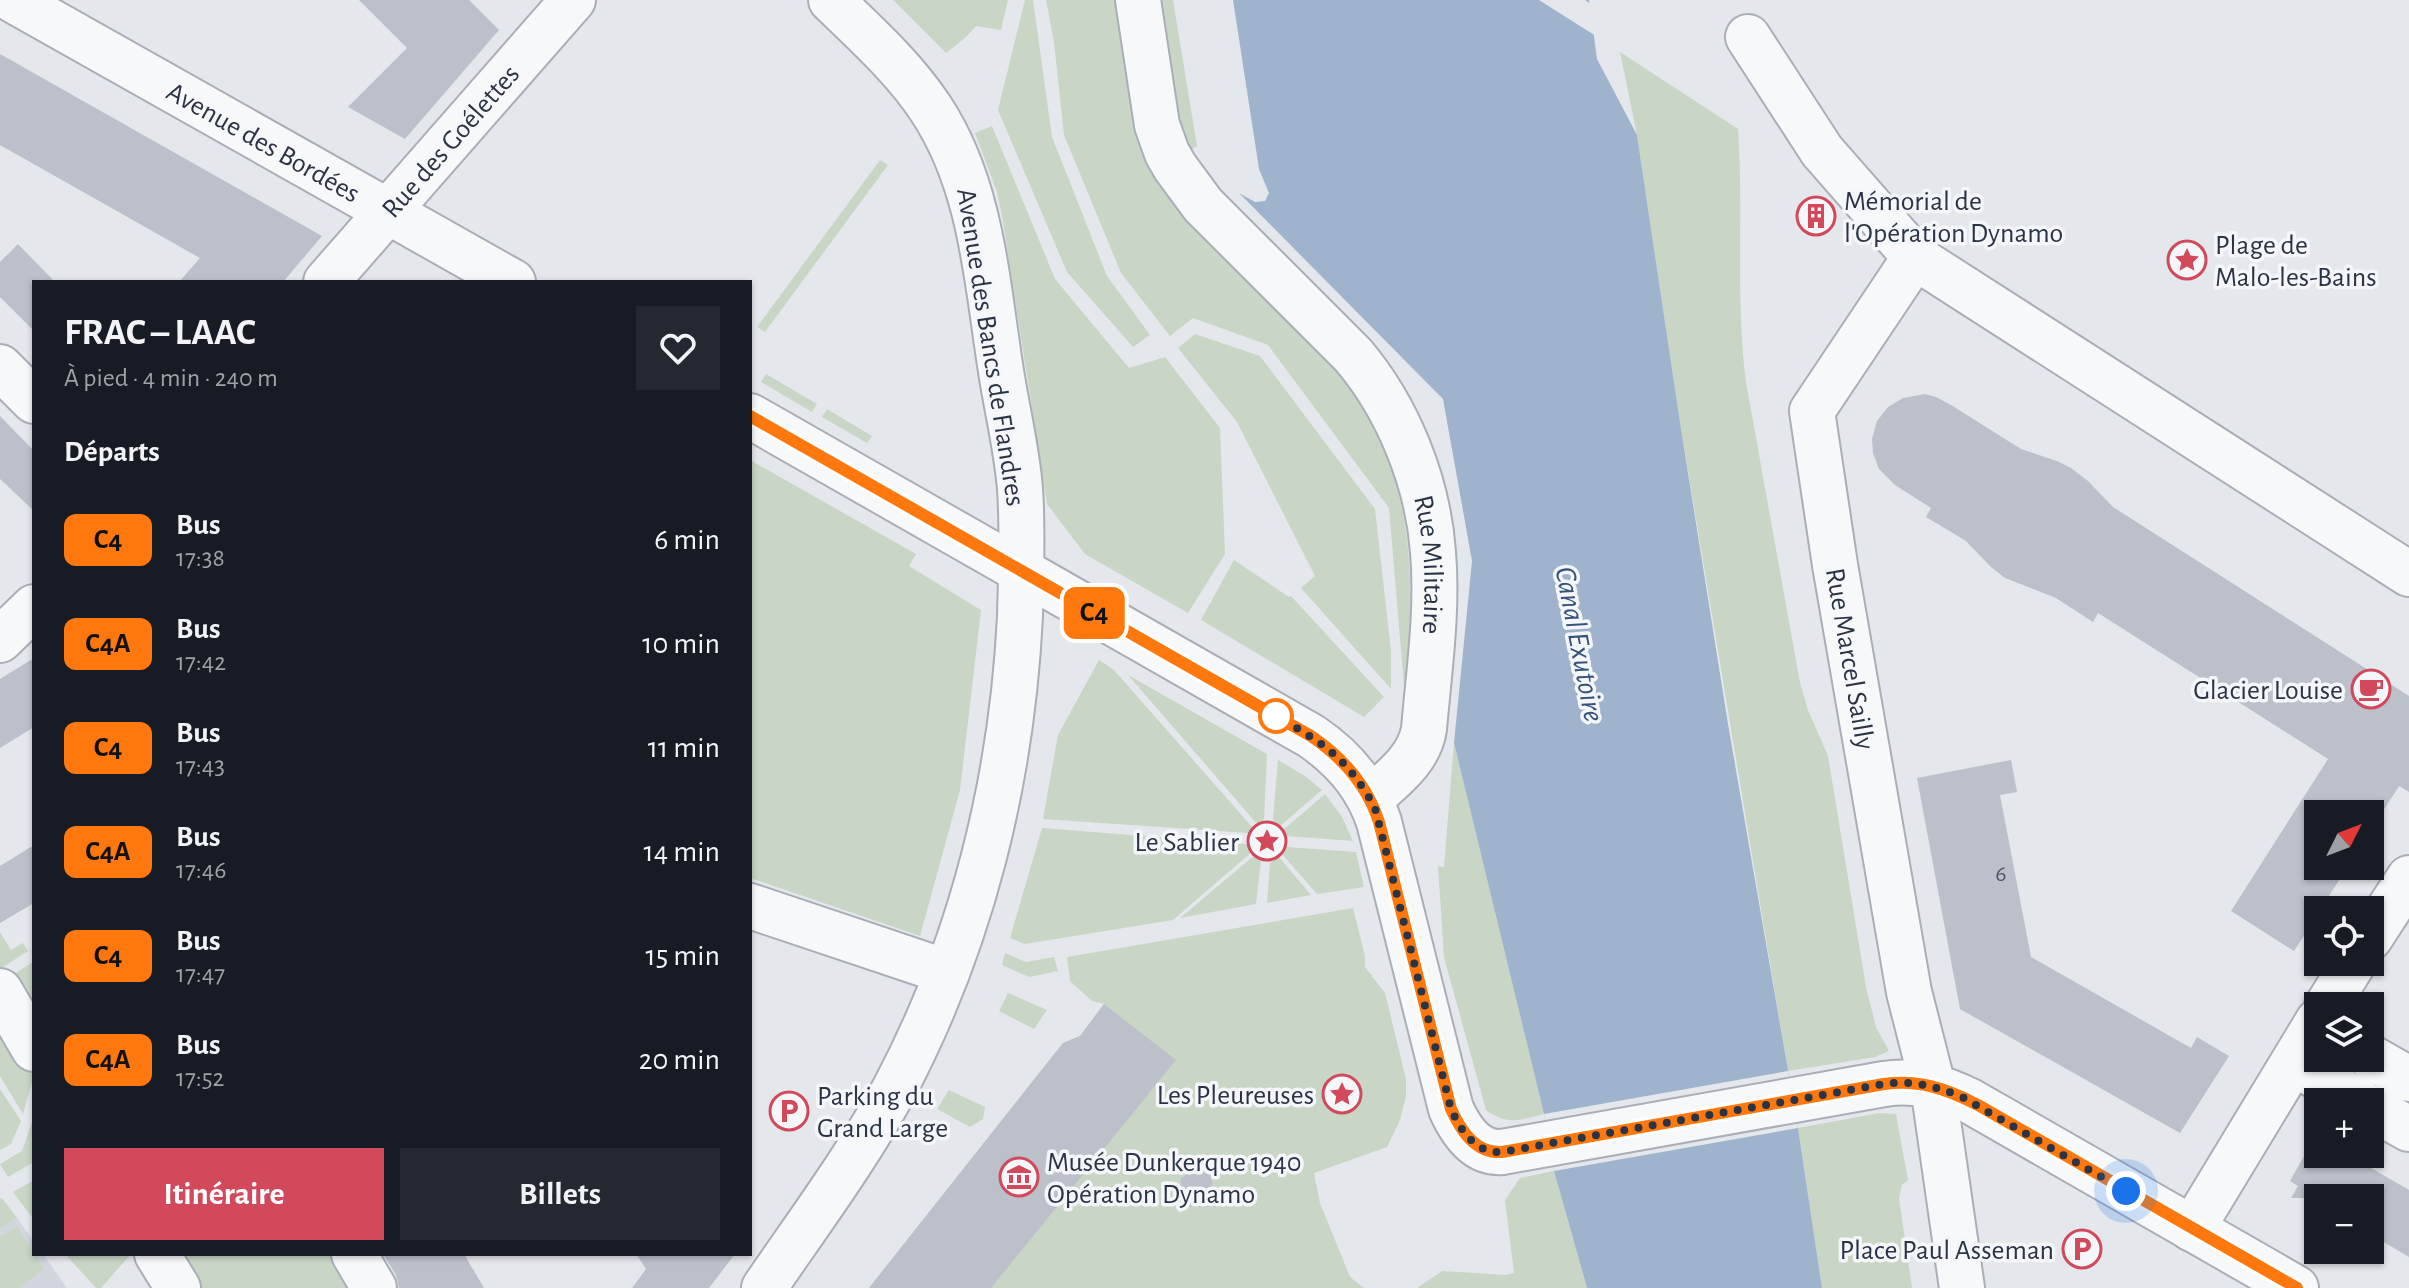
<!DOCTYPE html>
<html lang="fr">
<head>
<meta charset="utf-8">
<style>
  body { margin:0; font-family:"Alegreya Sans",sans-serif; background:#242831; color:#f1f3f6; height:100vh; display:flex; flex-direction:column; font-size:30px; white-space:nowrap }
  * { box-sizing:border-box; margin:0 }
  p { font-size:26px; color:#9ea1a6 }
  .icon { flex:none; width:44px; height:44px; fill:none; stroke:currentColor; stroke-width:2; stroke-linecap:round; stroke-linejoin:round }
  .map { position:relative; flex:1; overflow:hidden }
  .details { position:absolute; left:32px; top:280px; width:720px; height:976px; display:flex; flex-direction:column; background:#171b24; border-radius:0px; box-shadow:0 2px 6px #0004 }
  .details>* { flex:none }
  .badge { padding:0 16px; border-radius:12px; font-size:28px; line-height:52px }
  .needle { width:52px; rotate:48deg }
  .buttons { position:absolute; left:2304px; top:800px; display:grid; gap:16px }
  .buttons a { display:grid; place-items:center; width:80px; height:80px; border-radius:0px; background:#171b24; box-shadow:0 2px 6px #0004; font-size:40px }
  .you { position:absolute; width:40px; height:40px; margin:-20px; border:6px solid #fff; border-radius:50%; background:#1a73e8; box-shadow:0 0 0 12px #1a73e833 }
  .map>.badge { position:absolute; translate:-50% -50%; box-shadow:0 0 0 4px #fff }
  h2 { padding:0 32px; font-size:30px; line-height:72px }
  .round { display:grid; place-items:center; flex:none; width:84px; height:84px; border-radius:0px; background:#242831 }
  .summary { display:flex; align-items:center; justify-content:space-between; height:136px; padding:0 32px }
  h1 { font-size:38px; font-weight:700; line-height:60px }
  .cta { display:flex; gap:16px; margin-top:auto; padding:16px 32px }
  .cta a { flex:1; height:92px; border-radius:0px; background:#d1495b; color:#fff; font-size:32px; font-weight:700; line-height:92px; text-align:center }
  .cta a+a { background:#242831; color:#f1f3f6 }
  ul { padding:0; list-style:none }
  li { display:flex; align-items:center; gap:24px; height:104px; padding:0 32px }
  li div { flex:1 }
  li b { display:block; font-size:30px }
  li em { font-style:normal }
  li .badge { min-width:88px; font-weight:700; text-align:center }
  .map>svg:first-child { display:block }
  .built { fill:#d2d6de }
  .green { fill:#c9d6c5 }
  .water { fill:#9fb4cc }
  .pier { fill:#e4e7ec }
  .building { fill:#bbc0ca }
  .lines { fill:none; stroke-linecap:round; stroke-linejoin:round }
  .minor-casing { stroke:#a9aeb7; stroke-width:48 }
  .minor { stroke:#f7f8fa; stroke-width:44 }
  .line-casing { stroke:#fff; stroke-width:18 }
  .line { stroke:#ff780e; stroke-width:12 }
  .walk { stroke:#2b3445; stroke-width:8; stroke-dasharray:0 14.4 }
  .stop-dot { fill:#fff; stroke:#ff780e; stroke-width:4 }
  .labels { text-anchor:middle; stroke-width:7; stroke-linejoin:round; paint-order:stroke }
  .number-label { font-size:24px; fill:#4f5766 }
  .street-label { font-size:28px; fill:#2b3445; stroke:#f4f6f9 }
  .poi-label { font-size:28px; fill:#2b3445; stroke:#f4f6f9; text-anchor:start }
  .water-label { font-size:30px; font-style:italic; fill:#34527a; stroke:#f4f6f9 }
</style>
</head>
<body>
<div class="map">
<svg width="2409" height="1288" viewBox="0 0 2409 1288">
  <rect width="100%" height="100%" fill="#e4e7ec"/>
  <path class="built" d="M17 1218 34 1242V1254H43L67 1288H0V1229Z"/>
  <path class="green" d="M893 0H1008L1001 30 976 26 966 37 946 53Z
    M1025 0H1033L1052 137 1107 276 1150 335 1133 347 1067 272 998 110Z
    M1046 0H1119L1141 146 1151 170 1181 211 1329 361C1416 461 1414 562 1408 687L1404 686 1389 508 1268 345 1193 318 1170 336 1121 273 1064 135 1054 42Z
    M1155 0H1173L1197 146 1187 152 1178 126Z
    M1620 52 1738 129C1744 213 1735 298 1746 382L1800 683 1808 710 1828 756 1866 987 1876 1027 1889 1051 1875 1057 1788 1071 1681 429 1637 135Z
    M992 126 1055 279 1129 368 1165 357 1220 428 1225 554 1188 613 1085 554 1047 504 1002 216 997 192 975 133Z
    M880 160 888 165 765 332 757 327Z
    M1195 334 1260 356 1375 509 1391 651V689L1301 588 1315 576 1237 422 1178 348Z
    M766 374 817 404 812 412 761 382Z
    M827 409 872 436 867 443 822 417Z
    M750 460 916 554 909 566 981 610 960 790 920 936 750 878Z
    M1234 560 1289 597 1291 596 1384 697 1364 717 1201 620Z
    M1099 660 1114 670 1253 828 1248 833 1043 819 1058 735Z
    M1128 675 1267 754 1264 820 1258 825Z
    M1454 743 1544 1114C1520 1120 1508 1126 1486 1110L1444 957 1438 866 1444 867Z
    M1278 760 1305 776 1322 790 1279 827 1273 820Z
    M1325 794 1342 817 1353 841 1286 836 1282 831Z
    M1042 828 1246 844 1253 851 1173 920 1025 944 1010 938Z
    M1287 847 1356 852 1364 887 1317 894 1281 853Z
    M1256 854 1261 861 1256 904 1180 918Z
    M1278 856 1311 895 1267 903 1270 863Z
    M1353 908 1365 956V967L1385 993 1406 1079V1096L1400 1120 1387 1147 1314 1173 1320 1203 1350 1277 1364 1288H869L1063 1043 1080 1036 1104 1004 1092 1001 1070 981 1067 957Z
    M0 932 11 950 23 943 28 951 0 969Z
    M1005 953 1026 962 1054 957 1058 971 1029 977 1002 965Z
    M34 961V1027L4 981Z
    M1008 993 1047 1010 1034 1029 999 1011Z
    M0 1017 34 1075 23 1114 0 1076Z
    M0 1089 21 1121 11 1144 0 1150Z
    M949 1090 985 1107 983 1119 970 1127 937 1109Z
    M1880 1113 1896 1114 1897 1120 1908 1180 1902 1185 1899 1198 1912 1288H1822L1798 1128Z
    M34 1116V1162L8 1177 0 1164 22 1151Z
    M1554 1171 1587 1288H1417L1442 1271 1506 1275 1514 1273 1505 1200 1520 1178Z
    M34 1180V1220L13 1192Z
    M2 1198 17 1218 0 1229V1199Z
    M17 1227 44 1269 19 1288H0V1237Z
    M65 1254H131L101 1288H96Z
    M171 1254H329L350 1288H188Z"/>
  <path class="water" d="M1233 0H1589L1597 59 1637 135 1681 429 1728 724 1798 1128 1822 1288H1587L1554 1171 1544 1114 1454 743 1472 561 1443 399 1239 193 1255 202 1265 201 1269 193 1259 169Z"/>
  <path class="pier" d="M1539 0H1585L1594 6 1599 38Z
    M1788 1071 1798 1128 1554 1171 1544 1114Z"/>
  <path class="building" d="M359 0H469L499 30 405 139 348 107 407 48Z
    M0 54 322 236 283 282H179L200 258 0 145Z
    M18 244 55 282H34V331L0 297V262Z
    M1925 394 1936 397 1951 405 2021 449 2057 461 2071 468 2088 481 2113 507 2409 696V792L2399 786 2381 814H2318V866H2348L2320 910H2318V914L2294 951 2231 911 2328 759 2098 613 2093 622 2056 598 2005 578 1991 567 1966 541 1926 517 1931 508 1895 485 1879 469 1873 453 1872 439 1877 421 1888 407 1903 398Z
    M0 416 34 451V511L0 479Z
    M34 658V727L0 748V679Z
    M2011 760 2017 792 2000 795 2031 957 2191 1048 2197 1037 2229 1056 2180 1133 1960 1009 1917 778Z
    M34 845V903L0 923V866Z
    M1104 1004 1176 1060 991 1288H869L1063 1043 1080 1036Z
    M2312 1142 2318 1146V1154H2379L2371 1168 2409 1190V1257L2370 1234V1198H2291L2298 1186 2290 1181Z
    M1200 1171 1211 1175 1216 1207H1182L1181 1178 1191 1172Z
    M383 1254H464L484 1288H399L396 1275Z
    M636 1254H735L709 1288H632L646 1269Z"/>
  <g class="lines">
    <g class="minor-casing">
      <g id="minor">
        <path id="s1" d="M13 0 513 282"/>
        <path id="s2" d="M1138 0 1157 125 1167 153 1175 167 1203 205 1353 355C1398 408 1428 482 1433 552 1438 610 1429 671 1424 729 1419 760 1392 779 1370 799"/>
        <path d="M1748 37 1822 151 1915 257 2409 574"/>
        <path id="s3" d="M1915 257 1812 411 1835 565 1909 992 1933 1086 1962 1288"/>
        <path id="s4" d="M326 282 573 0"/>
        <path d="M0 367 34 401"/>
        <path d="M750 416 1311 736C1342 757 1367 785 1379 822L1451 1109C1461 1131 1476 1154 1502 1152L1884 1084C1915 1079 1942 1087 1970 1101L2296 1288"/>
        <path d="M0 640 34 607"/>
        <path d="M750 906 947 972"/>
        <path d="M2370 938 2409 878"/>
        <path d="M0 991 34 1049"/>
        <path d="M2327 1006 2354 962"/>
        <path d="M2370 1057 2409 1079"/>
        <path d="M2293 1063 2361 1102"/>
        <path d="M2370 1107 2409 1129"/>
        <path d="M2192 1229 2318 1021"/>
        <path d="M157 1254 178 1288"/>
        <path d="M354 1254 374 1288"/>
        <path d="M764 1288C809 1222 857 1158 895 1088 972 942 1012 780 1020 616 1021 574 1023 531 1020 489 1017 450 1007 410 1001 371 987 283 982 186 931 109 904 68 866 34 831 0"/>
      </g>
    </g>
    <use href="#minor" class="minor"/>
  </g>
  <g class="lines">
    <g class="line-casing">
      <path id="line" d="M750 416 1311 736C1342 757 1367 785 1379 822L1451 1109C1461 1131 1476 1154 1502 1152L1884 1084C1919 1079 1947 1089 1978 1105L2297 1288"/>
    </g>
    <use href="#line" class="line"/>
    <path class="walk" d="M1276 716 1274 715C1322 742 1348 758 1375 808L1451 1109C1461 1131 1476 1154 1502 1152L1884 1084C1913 1080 1935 1086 1962 1097L2126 1191"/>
  </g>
  <defs>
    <g id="building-ring" transform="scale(2)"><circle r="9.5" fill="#f4f6f9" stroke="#d1495b" stroke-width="1.5"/><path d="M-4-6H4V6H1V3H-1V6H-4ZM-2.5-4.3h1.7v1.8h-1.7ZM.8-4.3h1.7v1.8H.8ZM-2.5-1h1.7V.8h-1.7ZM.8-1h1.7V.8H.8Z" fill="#d1495b"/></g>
    <g id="sight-ring" transform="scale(2)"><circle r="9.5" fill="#f4f6f9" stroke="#d1495b" stroke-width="1.5"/><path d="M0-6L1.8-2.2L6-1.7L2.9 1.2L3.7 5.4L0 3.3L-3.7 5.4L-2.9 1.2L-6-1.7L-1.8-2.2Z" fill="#d1495b"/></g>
    <g id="cafe-ring" transform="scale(2)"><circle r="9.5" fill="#f4f6f9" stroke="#d1495b" stroke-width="1.5"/><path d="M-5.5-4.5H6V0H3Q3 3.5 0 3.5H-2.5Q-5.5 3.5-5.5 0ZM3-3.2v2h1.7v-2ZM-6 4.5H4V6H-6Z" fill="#d1495b"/></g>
    <g id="parking-ring" transform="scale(2)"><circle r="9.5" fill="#f4f6f9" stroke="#d1495b" stroke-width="1.5"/><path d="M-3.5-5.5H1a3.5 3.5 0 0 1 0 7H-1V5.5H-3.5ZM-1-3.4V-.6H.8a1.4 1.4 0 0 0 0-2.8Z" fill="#d1495b"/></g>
    <g id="museum-ring" transform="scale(2)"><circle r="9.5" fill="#f4f6f9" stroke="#d1495b" stroke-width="1.5"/><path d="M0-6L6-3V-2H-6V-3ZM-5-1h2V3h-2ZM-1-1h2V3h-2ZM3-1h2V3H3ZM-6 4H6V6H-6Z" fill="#d1495b"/></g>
  </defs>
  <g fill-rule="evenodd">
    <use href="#building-ring" x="1816" y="216"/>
    <use href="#sight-ring" x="2187" y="260"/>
    <use href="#cafe-ring" x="2371" y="689"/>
    <use href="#sight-ring" x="1267" y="841"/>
    <use href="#sight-ring" x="1342" y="1094"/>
    <use href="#parking-ring" x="789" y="1111"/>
    <use href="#museum-ring" x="1019" y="1177"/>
    <use href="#parking-ring" x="2082" y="1249"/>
  </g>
  <circle class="stop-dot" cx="1276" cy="716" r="16"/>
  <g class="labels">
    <g class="number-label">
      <text x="2001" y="881">6</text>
    </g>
    <g class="street-label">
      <text dy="10" stroke="none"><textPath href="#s1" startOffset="288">Avenue des Bordées</textPath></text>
      <text dy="10" stroke="none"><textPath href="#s4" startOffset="188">Rue des Goélettes</textPath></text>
      <text transform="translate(992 347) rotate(81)" y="10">Avenue des Bancs de Flandres</text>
      <text dy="10" stroke="none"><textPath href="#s2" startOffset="660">Rue Militaire</textPath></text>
      <text dy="10" stroke="none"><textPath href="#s3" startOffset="436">Rue Marcel Sailly</textPath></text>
    </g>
    <g class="poi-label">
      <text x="1844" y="210">Mémorial de<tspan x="1844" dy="32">l'Opération Dynamo</tspan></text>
      <text x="2215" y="254">Plage de<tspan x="2215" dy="32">Malo-les-Bains</tspan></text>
      <text x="2343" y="699" text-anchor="end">Glacier Louise</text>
      <text x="1239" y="851" text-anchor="end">Le Sablier</text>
      <text x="1314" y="1104" text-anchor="end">Les Pleureuses</text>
      <text x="817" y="1105">Parking du<tspan x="817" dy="32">Grand Large</tspan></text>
      <text x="1047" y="1171">Musée Dunkerque 1940<tspan x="1047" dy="32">Opération Dynamo</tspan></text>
      <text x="2054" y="1259" text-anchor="end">Place Paul Asseman</text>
    </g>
    <g class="water-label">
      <text transform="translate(1580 644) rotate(79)" y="10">Canal Exutoire</text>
    </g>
  </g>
</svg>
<div class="buttons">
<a><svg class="needle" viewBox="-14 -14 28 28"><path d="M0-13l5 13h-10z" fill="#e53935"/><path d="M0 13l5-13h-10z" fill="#9ea1a6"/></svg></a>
<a><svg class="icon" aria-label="locate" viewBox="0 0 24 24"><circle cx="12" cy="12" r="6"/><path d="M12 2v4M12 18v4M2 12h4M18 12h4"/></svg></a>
<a><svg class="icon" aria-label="layers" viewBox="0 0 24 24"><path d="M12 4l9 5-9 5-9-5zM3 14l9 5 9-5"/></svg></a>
<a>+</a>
<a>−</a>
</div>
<div class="you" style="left:2126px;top:1191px"></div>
<b class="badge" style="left:1094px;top:613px;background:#ff780e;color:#111">C4</b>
<section class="details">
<div class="summary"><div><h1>FRAC – LAAC</h1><p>À pied · 4 min · 240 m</p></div><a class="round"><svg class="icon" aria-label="heart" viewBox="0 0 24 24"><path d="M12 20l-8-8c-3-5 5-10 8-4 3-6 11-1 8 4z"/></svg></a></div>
<h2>Départs</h2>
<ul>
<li><span class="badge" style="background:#ff780e;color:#111">C4</span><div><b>Bus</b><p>17:38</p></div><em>6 min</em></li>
<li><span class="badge" style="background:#ff780e;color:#111">C4A</span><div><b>Bus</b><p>17:42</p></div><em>10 min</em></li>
<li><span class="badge" style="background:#ff780e;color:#111">C4</span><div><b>Bus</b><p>17:43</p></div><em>11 min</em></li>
<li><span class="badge" style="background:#ff780e;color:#111">C4A</span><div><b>Bus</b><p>17:46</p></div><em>14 min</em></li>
<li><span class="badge" style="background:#ff780e;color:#111">C4</span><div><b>Bus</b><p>17:47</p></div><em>15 min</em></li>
<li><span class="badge" style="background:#ff780e;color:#111">C4A</span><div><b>Bus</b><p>17:52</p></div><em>20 min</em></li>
</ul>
<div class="cta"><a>Itinéraire</a><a>Billets</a></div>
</section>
</div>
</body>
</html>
